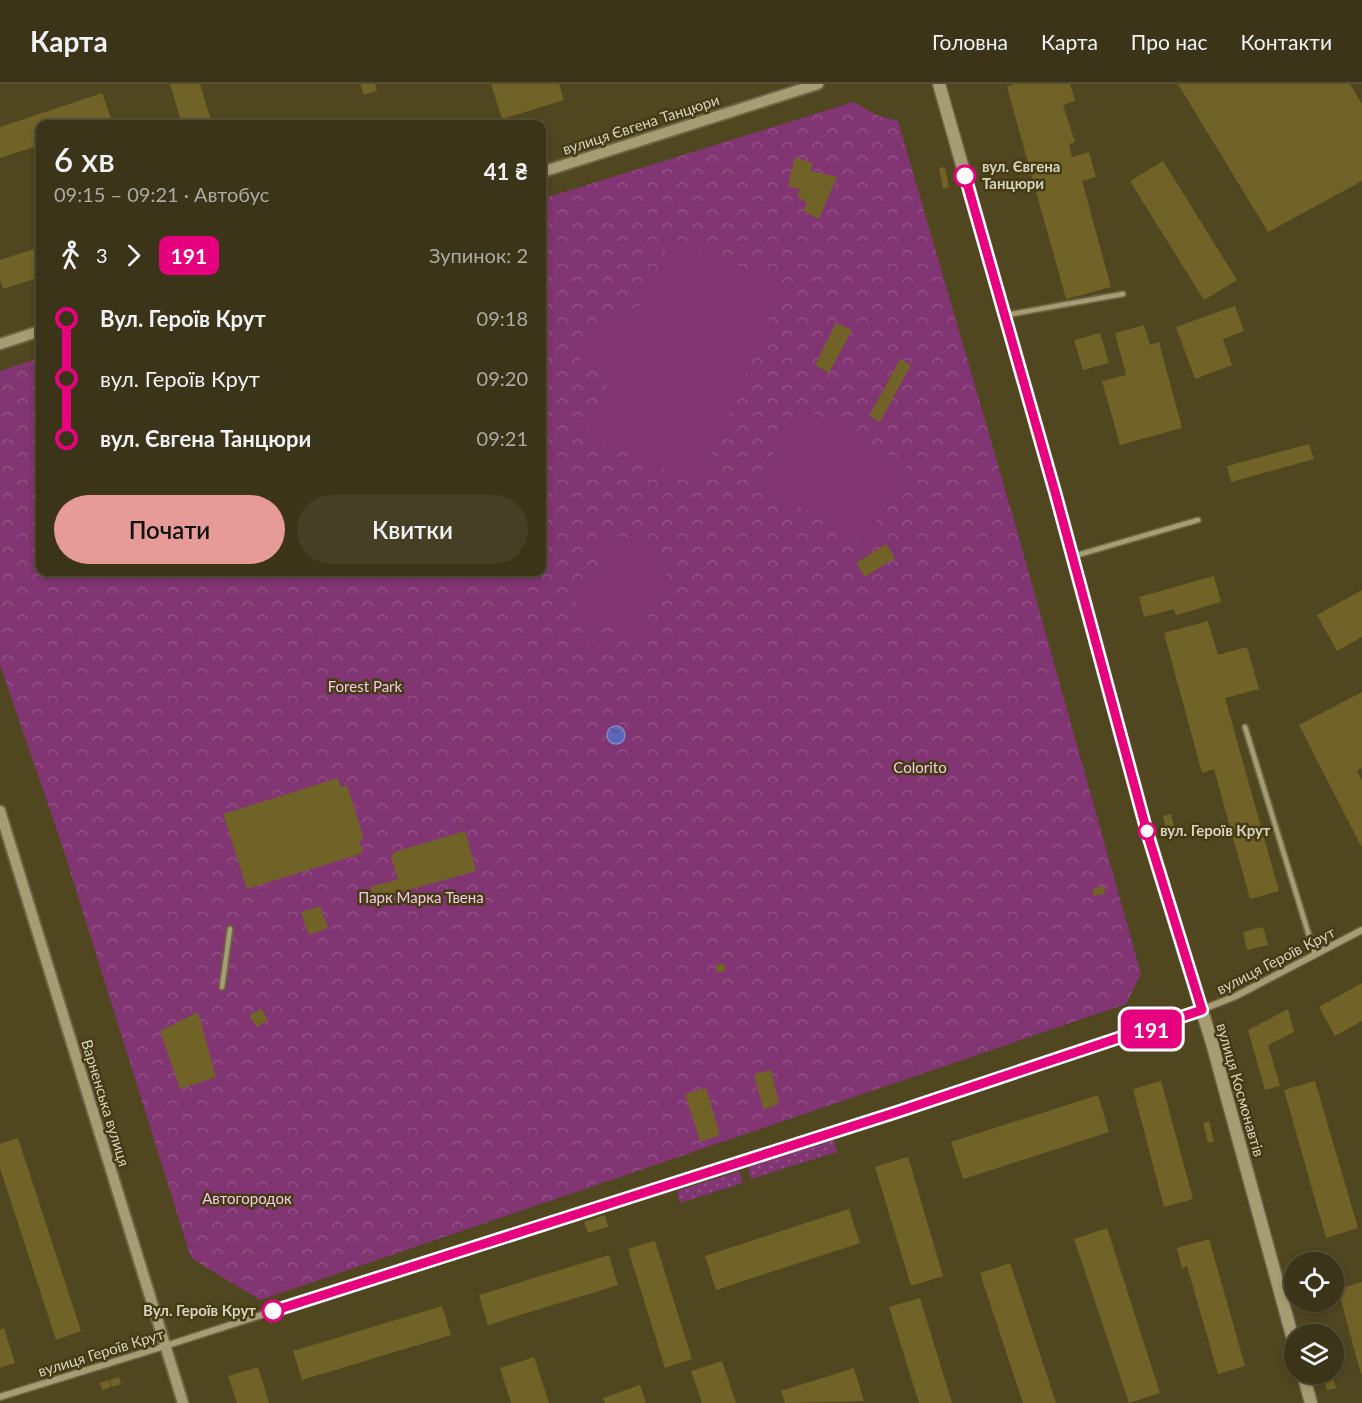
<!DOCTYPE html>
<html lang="uk">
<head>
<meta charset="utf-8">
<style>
  body { margin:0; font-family:Lato,sans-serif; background:#473f25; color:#f1f3f6; height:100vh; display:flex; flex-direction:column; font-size:22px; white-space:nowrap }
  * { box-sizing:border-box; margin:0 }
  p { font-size:20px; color:#acaaa2 }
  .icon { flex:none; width:33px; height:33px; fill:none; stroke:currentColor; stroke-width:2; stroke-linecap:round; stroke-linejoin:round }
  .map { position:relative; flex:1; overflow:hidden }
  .panel { position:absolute; left:36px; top:36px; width:510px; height:456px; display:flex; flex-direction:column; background:#3c3418; border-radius:12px; box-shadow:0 3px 9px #0003,0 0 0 2px #554f37 }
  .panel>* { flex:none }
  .badge { padding:0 12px; border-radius:9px; font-size:21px; line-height:39px }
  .controls { position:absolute; left:1284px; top:1168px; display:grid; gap:12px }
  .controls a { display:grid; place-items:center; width:60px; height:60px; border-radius:50%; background:#3c3418; box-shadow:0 3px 9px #0003,0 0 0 2px #554f37; font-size:30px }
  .map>.badge { position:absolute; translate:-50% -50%; box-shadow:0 0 0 3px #fff }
  .legs { display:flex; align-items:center; gap:9px; height:66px; padding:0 18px; font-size:20px }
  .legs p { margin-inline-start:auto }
  .headline { display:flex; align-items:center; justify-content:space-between; height:102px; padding:0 18px }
  h1 { font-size:33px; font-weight:600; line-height:45px }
  .button { display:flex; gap:12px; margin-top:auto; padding:12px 18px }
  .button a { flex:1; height:69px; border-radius:36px; background:#e69b98; color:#111; font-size:24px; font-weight:600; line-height:69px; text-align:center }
  .button a+a { background:#473f25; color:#f1f3f6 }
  ul { padding:0 18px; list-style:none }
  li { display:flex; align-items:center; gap:21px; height:60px; font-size:22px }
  li i { display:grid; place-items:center; width:9px; height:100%; margin:0 8px; background:currentColor }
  li i::after { content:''; width:15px; height:15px; margin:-8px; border:4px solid; border-radius:50%; background:#3c3418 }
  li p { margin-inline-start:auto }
  li:first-child i { background:linear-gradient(#0000 50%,currentColor 0) }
  li:last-child i { background:linear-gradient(currentColor 50%,#0000 0) }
  header { display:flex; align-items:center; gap:36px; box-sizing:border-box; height:84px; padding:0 30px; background:#3c3418; border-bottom:2px solid #554f37 }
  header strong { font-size:28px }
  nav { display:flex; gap:33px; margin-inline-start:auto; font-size:21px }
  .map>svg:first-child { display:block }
  .grass { fill:url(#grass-dots) }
  .park { fill:url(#park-crowns) }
  .pitch { fill:#813572 }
  .water { fill:url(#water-ripples); stroke:#8187bd; stroke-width:1.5 }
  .building { fill:#716328 }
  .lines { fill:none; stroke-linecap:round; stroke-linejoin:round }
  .service-casing { stroke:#6c6443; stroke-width:8 }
  .minor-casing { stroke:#6c6443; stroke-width:9 }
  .tertiary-casing { stroke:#6c6443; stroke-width:14 }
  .secondary-casing { stroke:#6c6443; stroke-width:15 }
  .service { stroke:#a79d74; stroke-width:4.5 }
  .minor { stroke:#a79d74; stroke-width:6 }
  .tertiary { stroke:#a79d74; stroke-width:10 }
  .secondary { stroke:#a79d74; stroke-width:12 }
  .line-1-casing { stroke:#fff; stroke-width:14 }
  .line-1 { stroke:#e6007e; stroke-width:9 }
  .stop-1-dot { fill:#fff; stroke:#e6007e; stroke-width:3 }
  .labels { text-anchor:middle; stroke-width:5; stroke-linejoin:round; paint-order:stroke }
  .street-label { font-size:15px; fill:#d7d2bd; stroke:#453c15 }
  .stop-label { font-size:15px; font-weight:bold; fill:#d7d2bd; stroke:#453c15; text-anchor:start }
  .park-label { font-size:15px; fill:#f4c8e8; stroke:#453c15 }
</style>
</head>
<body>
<header>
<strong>Карта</strong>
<nav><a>Головна</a><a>Карта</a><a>Про нас</a><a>Контакти</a></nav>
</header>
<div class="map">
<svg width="1362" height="1319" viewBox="0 0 1362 1319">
  <defs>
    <pattern id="grass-dots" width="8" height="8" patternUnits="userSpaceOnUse" patternTransform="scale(1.5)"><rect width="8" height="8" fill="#813572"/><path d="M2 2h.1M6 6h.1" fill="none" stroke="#925184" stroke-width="1.8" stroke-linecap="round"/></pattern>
    <pattern id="park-crowns" width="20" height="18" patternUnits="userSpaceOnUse" patternTransform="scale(1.5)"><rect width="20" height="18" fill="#813572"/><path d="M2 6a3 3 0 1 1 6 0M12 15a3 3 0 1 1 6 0" fill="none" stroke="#925184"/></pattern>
    <pattern id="water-ripples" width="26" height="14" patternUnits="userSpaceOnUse" patternTransform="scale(1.5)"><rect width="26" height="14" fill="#5c67bd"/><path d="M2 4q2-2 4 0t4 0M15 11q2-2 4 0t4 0" fill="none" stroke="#4f5582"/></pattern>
  </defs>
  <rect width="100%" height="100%" fill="#504620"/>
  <path class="grass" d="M834 1056 837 1068 751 1095 748 1083Z
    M739 1087 743 1099 680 1119 677 1107Z"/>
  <path class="park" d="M853 18 879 32 898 37 1014 436 1141 890 1126 920 260 1216 191 1174 62 761 0 581V287L40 274V488H542V115Z"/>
  <path class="pitch" d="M671 155 784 201 698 400 586 350 611 293 580 278 600 233 642 222Z
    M798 322 907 380 866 458 757 400Z
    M601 447 673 475 642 549 598 541 597 561H588L572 499 603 490Z"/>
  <path class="water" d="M607 651a9 9 0 1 1 18 0a9 9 0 1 1-18 0Z"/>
  <path class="building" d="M170 0H200L212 40H182Z
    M360 0H375L377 7 364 11Z
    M491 0H559L564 16 502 35Z
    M1014 0H1070L1075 17 1063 21 1075 58 1069 60 1072 73 1089 68 1096 93 1082 97 1111 203 1066 215 1007 3Z
    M1178 0H1350L1362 20V97L1268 148Z
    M102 9 112 37 101 40H40V61L0 74V43Z
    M795 73 812 79 811 87 837 93 819 135 803 127 807 119 797 112 800 105 788 102Z
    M1163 77 1237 196 1204 216 1130 97Z
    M945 83 949 103 943 105 939 84Z
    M40 163V193L3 205 0 195V176Z
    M1235 222 1244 247 1223 255 1232 281 1195 295 1176 243Z
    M836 239 852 246 829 289 815 281Z
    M1144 241 1150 261 1159 258 1182 344 1120 361 1102 297 1126 291 1115 249Z
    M1100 249 1109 279 1083 286 1074 256Z
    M900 275 911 281 880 338 869 332Z
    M1309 360 1314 375 1231 398 1227 382Z
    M886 460 895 474 865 493 856 479Z
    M1214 492 1221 518 1176 531 1174 525 1144 533 1139 513Z
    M1362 506V553L1337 567 1317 531Z
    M1208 537 1218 571 1247 563 1259 605 1225 614 1279 807 1250 815 1214 685 1202 689 1164 549Z
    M1362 608V684L1357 687 1362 697V764L1299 641Z
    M338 694 340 703 347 701 364 755 359 756 363 769 247 805 223 730Z
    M1171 730 1176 750 1168 752 1163 732Z
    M465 747 476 787 401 808 402 812 375 819 370 803 398 795 391 774 394 768Z
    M1104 802 1105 810 1094 812 1092 805Z
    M320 822 328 844 309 851 301 828Z
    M1263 843 1268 861 1247 866 1243 848Z
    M716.5 884a4.5 4.5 0 1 1 9 0a4.5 4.5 0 1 1-9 0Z
    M1362 899V937L1335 952 1319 923Z
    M261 924 268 936 257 943 249 932Z
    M1288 925 1294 948 1268 961 1280 1002 1265 1006 1248 946Z
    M198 928 216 993 180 1005 160 947Z
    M771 986 779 1020 763 1025 754 990Z
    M1161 997 1193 1115 1164 1123 1133 1005Z
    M1315 997 1358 1144 1326 1154 1284 1006Z
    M706 1004 720 1051 700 1058 685 1010Z
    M1098 1011 1109 1048 963 1095 951 1058Z
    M1209 1037 1214 1058 1208 1059 1203 1039Z
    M18 1054 81 1247 56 1256 0 1084V1060Z
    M908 1073 943 1192 911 1202 875 1083Z
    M849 1125 860 1159 716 1206 705 1172Z
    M605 1131 608 1143 588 1149 584 1138Z
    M1107 1144 1160 1309 1129 1319 1074 1155Z
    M1209 1155 1245 1282 1218 1290 1187 1182 1182 1184 1177 1164Z
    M655 1157 692 1275 665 1284 628 1165Z
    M609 1171 618 1201 488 1241 479 1211Z
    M1010 1179 1056 1319H1023L980 1189Z
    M1362 1198V1290H1361L1338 1205Z
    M920 1214 952 1319H919L889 1223Z
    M442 1222 451 1251 302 1296 293 1267Z
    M4 1244 15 1279 0 1284V1246Z
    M534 1273 549 1319H511L500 1284Z
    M722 1277 736 1319H702L691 1287Z
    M258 1283 269 1319H237L228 1292Z
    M854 1284 864 1317 785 1319 781 1307Z
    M119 1293 121 1300 112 1303 110 1296Z
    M1333 1294 1336 1304 1327 1306 1324 1296Z
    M109 1296 111 1303 102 1306 100 1299Z
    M640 1301 646 1319H605L603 1314Z"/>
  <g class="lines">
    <g class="service-casing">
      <path id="service" d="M1006 231 1123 210
        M1074 472 1198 436
        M1245 643 1315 871
        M222 903 230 845"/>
    </g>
    <g class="minor-casing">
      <path id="minor" d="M0 1313 165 1262 1168 939 1236 912 1362 846"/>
    </g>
    <g class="tertiary-casing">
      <path id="tertiary" d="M542 88 818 0
        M0 260 40 247
        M0 727 183 1319"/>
    </g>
    <g class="secondary-casing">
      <path id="secondary" d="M939 0 1055 408 1147 748 1212 959 1294 1259
        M1303 1290 1311 1319"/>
    </g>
    <use href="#service" class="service"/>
    <use href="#minor" class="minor"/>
    <use href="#tertiary" class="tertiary"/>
    <use href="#secondary" class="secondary"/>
  </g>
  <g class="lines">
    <g class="line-1-casing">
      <path id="line-1" d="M273 1227 897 1028 1202 926 1147 748 1055 408 965 92"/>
    </g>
    <use href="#line-1" class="line-1"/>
  </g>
  <g class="stop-1-dot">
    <circle cx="965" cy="92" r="10"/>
    <circle cx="1147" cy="747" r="8"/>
    <circle cx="273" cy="1227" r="10"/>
  </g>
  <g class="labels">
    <g class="street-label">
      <text transform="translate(641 41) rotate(-18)" y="5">вулиця Євгена Танцюри</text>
      <text transform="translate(1276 877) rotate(-27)" y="5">вулиця Героїв Крут</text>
      <text transform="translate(1240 1006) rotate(74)" y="5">вулиця Космонавтів</text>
      <text transform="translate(105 1019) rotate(73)" y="5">Варненська вулиця</text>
      <text transform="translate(101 1269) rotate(-17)" y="5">вулиця Героїв Крут</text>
    </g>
    <g class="stop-label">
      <text x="982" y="88">вул. Євгена<tspan x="982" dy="17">Танцюри</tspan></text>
      <text x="1160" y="752">вул. Героїв Крут</text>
      <text x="256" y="1232" text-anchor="end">Вул. Героїв Крут</text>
    </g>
    <g class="park-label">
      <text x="365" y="608">Forest Park</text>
      <text x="920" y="689">Colorito</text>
      <text x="421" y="819">Парк Марка Твена</text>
      <text x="247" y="1120">Автогородок</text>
    </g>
  </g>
</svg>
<div class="controls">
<a><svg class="icon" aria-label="locate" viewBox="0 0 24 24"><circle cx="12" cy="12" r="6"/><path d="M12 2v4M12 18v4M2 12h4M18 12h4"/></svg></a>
<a><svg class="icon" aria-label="layers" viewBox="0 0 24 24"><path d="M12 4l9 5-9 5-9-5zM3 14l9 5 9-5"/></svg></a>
</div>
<b class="badge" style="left:1151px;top:945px;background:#e6007e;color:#fff">191</b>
<section class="panel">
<div class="headline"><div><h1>6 хв</h1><p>09:15 – 09:21 · Автобус</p></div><b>41 ₴</b></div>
<div class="legs"><svg class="icon" aria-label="walk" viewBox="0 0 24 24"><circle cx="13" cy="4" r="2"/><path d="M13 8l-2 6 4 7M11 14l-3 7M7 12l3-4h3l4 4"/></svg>3<svg class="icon" aria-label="forward" viewBox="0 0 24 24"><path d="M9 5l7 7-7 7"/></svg><b class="badge" style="background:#e6007e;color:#fff">191</b><p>Зупинок: 2</p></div>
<ul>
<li><i style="color:#e6007e"></i><b>Вул. Героїв Крут</b><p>09:18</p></li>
<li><i style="color:#e6007e"></i><span>вул. Героїв Крут</span><p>09:20</p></li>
<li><i style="color:#e6007e"></i><b>вул. Євгена Танцюри</b><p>09:21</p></li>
</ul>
<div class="button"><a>Почати</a><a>Квитки</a></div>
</section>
</div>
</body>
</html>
